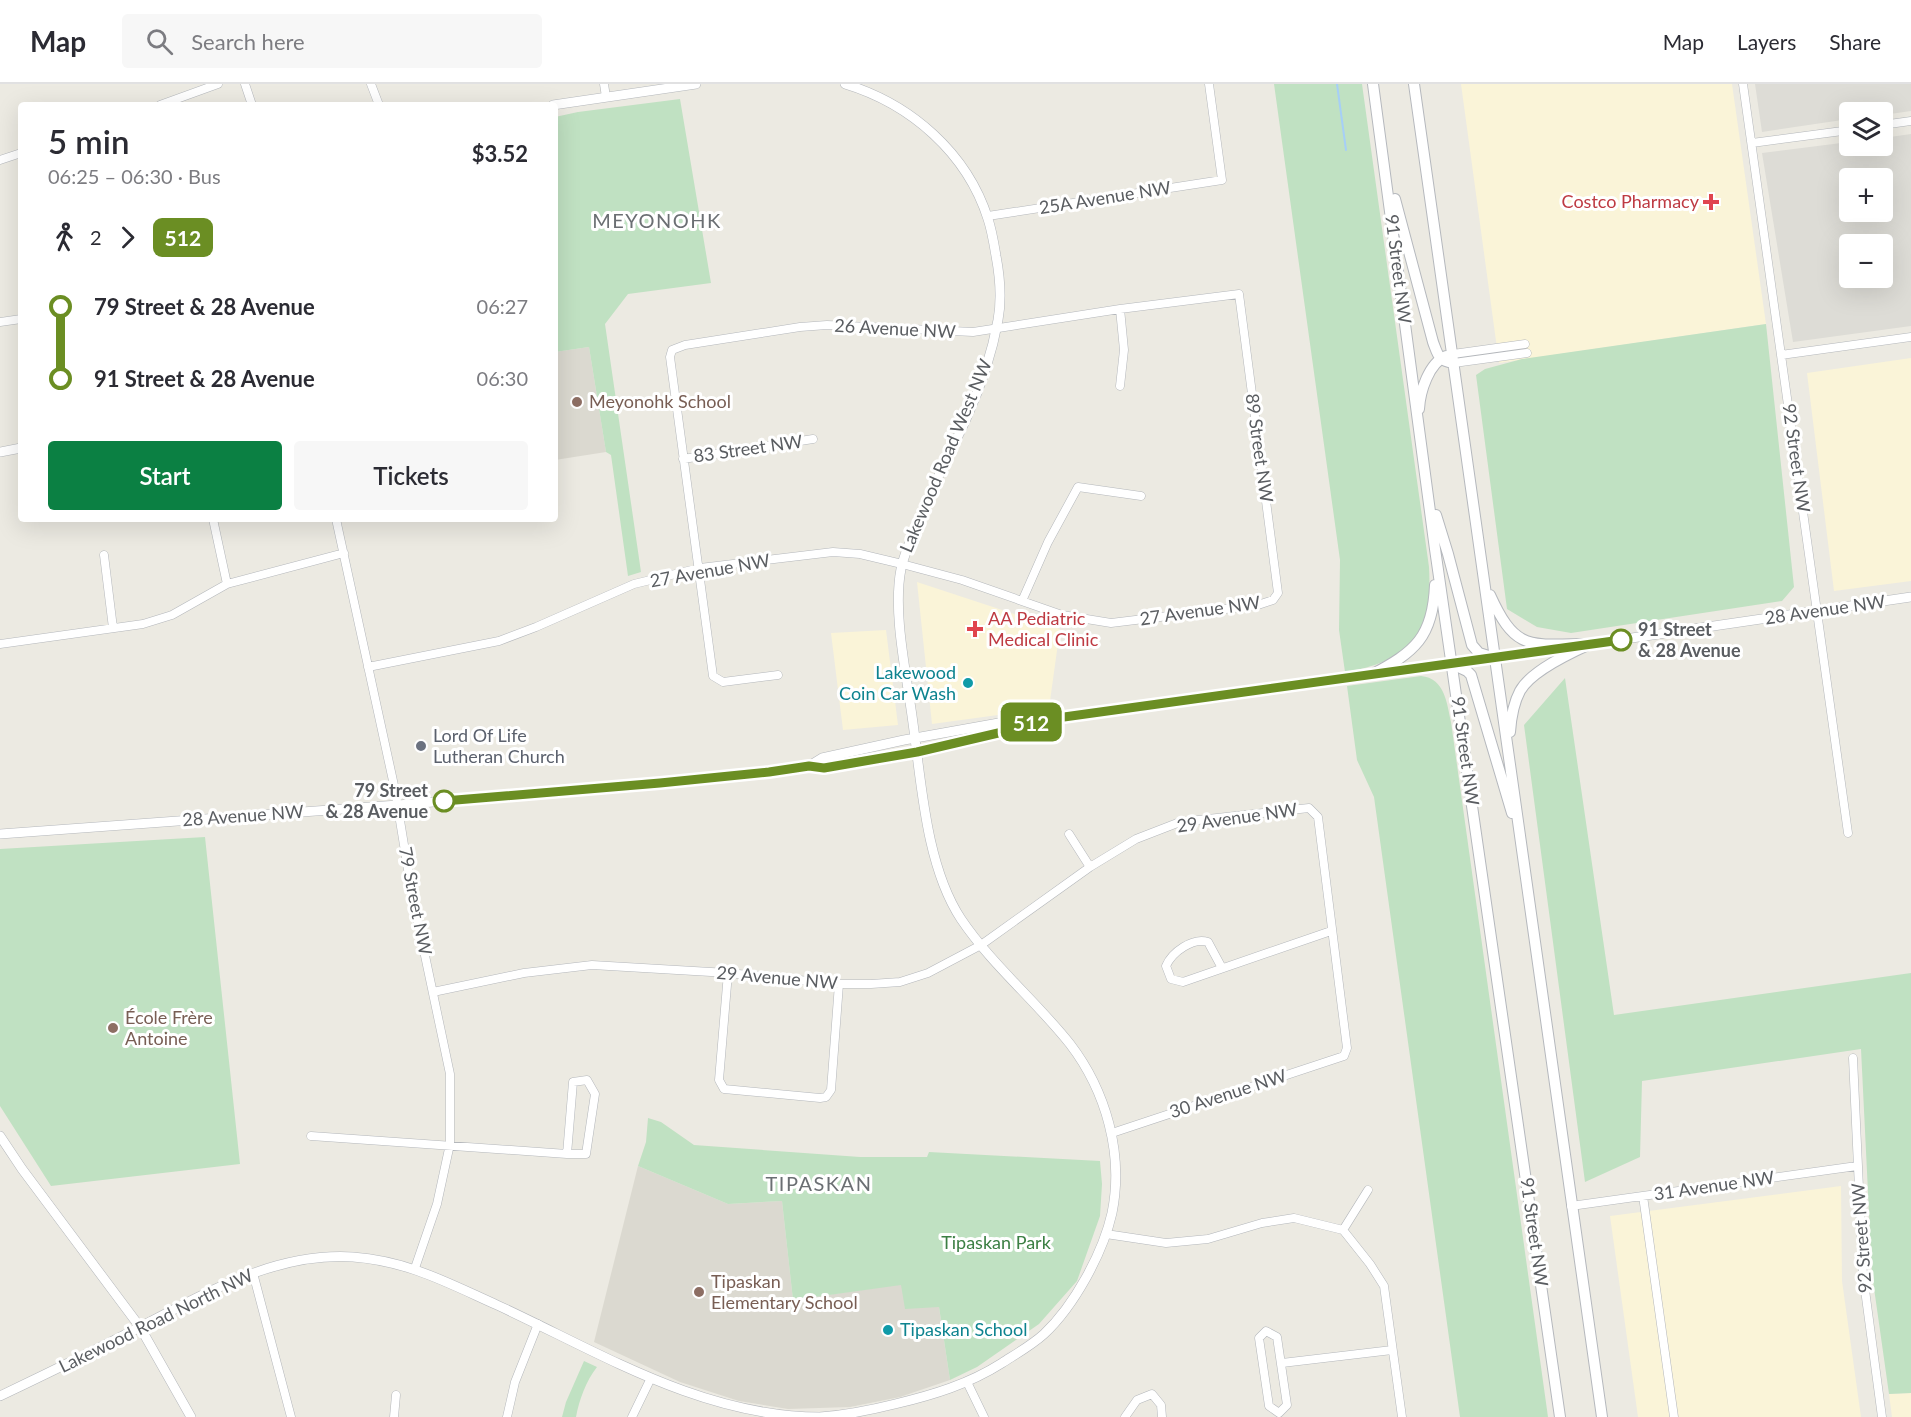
<!DOCTYPE html>
<html lang="en">
<head>
<meta charset="utf-8">
<style>
  body { margin:0; font-family:Lato,sans-serif; background:#f7f7f7; color:#2b2b33; height:100vh; display:flex; flex-direction:column; font-size:22px; white-space:nowrap }
  * { box-sizing:border-box; margin:0 }
  p { font-size:20px; color:#7c7c81 }
  .icon { flex:none; width:33px; height:33px; fill:none; stroke:currentColor; stroke-width:2; stroke-linecap:round; stroke-linejoin:round }
  .map { position:relative; flex:1; overflow:hidden }
  .drawer { position:absolute; left:18px; top:18px; width:540px; height:420px; display:flex; flex-direction:column; background:#fff; border-radius:6px; box-shadow:0 6px 24px #0002 }
  .drawer>* { flex:none }
  .badge { padding:0 12px; border-radius:9px; font-size:21px; line-height:39px }
  .controls { position:absolute; left:1839px; top:18px; display:grid; gap:12px }
  .controls a { display:grid; place-items:center; width:54px; height:54px; border-radius:6px; background:#fff; box-shadow:0 6px 24px #0002; font-size:30px }
  .map>.badge { position:absolute; translate:-50% -50%; box-shadow:0 0 0 3px #fff }
  .legs { display:flex; align-items:center; gap:9px; height:66px; padding:0 30px; font-size:20px }
  .legs p { margin-inline-start:auto }
  .overview { display:flex; align-items:center; justify-content:space-between; height:102px; padding:0 30px }
  h1 { font-size:33px; font-weight:600; line-height:45px }
  .button { display:flex; gap:12px; margin-top:auto; padding:12px 30px }
  .button a { flex:1; height:69px; border-radius:6px; background:#0b8043; color:#fff; font-size:24px; font-weight:600; line-height:69px; text-align:center }
  .button a+a { background:#f7f7f7; color:#2b2b33 }
  ul { padding:0 30px; list-style:none }
  li { display:flex; align-items:center; gap:21px; height:72px; font-size:22px }
  li i { display:grid; place-items:center; width:9px; height:100%; margin:0 8px; background:currentColor }
  li i::after { content:''; width:15px; height:15px; margin:-8px; border:4px solid; border-radius:50%; background:#fff }
  li p { margin-inline-start:auto }
  li:first-child i { background:linear-gradient(#0000 50%,currentColor 0) }
  li:last-child i { background:linear-gradient(currentColor 50%,#0000 0) }
  header { display:flex; align-items:center; gap:36px; box-sizing:border-box; height:84px; padding:0 30px; background:#fff; border-bottom:2px solid #e1e1e2 }
  header strong { font-size:28px }
  nav { display:flex; gap:33px; margin-inline-start:auto; font-size:21px }
  .search { width:420px; height:54px; background:#f7f7f7; display:flex; align-items:center; gap:15px; box-sizing:border-box; padding:0 21px; border-radius:6px; color:#7c7c81; font-size:22px }
  .map>svg:first-child { display:block }
  .commercial { fill:#faf4d8 }
  .industrial { fill:#dddcd6; fill-rule:evenodd }
  .education { fill:#dbd9d0 }
  .green { fill:#c0e1c2 }
  .lines { fill:none; stroke-linecap:round; stroke-linejoin:round }
  .stream { stroke:#a6cff7; stroke-width:2 }
  .minor-casing { stroke:#b4b7bb; stroke-width:9 }
  .tertiary-casing { stroke:#b4b7bb; stroke-width:10 }
  .secondary-casing { stroke:#b5b8bd; stroke-width:12 }
  .minor { stroke:#fff; stroke-width:8 }
  .tertiary { stroke:#fff; stroke-width:9 }
  .secondary { stroke:#fff; stroke-width:10 }
  .line-1-casing { stroke:#fff; stroke-width:14 }
  .line-1 { stroke:#6b8e23; stroke-width:9 }
  .health-dot { fill:#e0444e; stroke:#fff; stroke-width:2 }
  .education-dot { fill:#8d6e63; stroke:#fff; stroke-width:2 }
  .stop-1-dot { fill:#fff; stroke:#6b8e23; stroke-width:3 }
  .culture-dot { fill:#0f9aa8; stroke:#fff; stroke-width:2 }
  .worship-dot { fill:#6b7280; stroke:#fff; stroke-width:2 }
  .labels { text-anchor:middle; stroke-width:6; stroke-linejoin:round; paint-order:stroke }
  .street-label { font-size:18px; fill:#5a5d61; stroke:#fff }
  .health-label { font-size:18px; fill:#be3a42; stroke:#fff; text-anchor:end }
  .education-label { font-size:18px; fill:#785e54; stroke:#fff; text-anchor:start }
  .stop-label { font-size:18px; font-weight:bold; fill:#5a5d61; stroke:#fff; text-anchor:start }
  .culture-label { font-size:18px; fill:#0d838f; stroke:#fff; text-anchor:end }
  .worship-label { font-size:18px; fill:#5b616d; stroke:#fff; text-anchor:start }
  .park-label { font-size:18px; fill:#3b7f43; stroke:#fff }
  .neighbourhood-label { font-size:20px; letter-spacing:1.5px; fill:#6b6f73; stroke:#fff }
</style>
</head>
<body>
<header>
<strong>Map</strong>
<div class="search"><svg class="icon" aria-label="search" viewBox="0 0 24 24"><circle cx="10" cy="10" r="6"/><path d="M15 15l6 6"/></svg>Search here</div>
<nav><a>Map</a><a>Layers</a><a>Share</a></nav>
</header>
<div class="map">
<svg width="1911" height="1333" viewBox="0 0 1911 1333">
  <rect width="100%" height="100%" fill="#eceae2"/>
  <path class="commercial" d="M1461 0H1732L1766 240 1499 279Z
    M1911 274V497L1834 507 1807 289Z
    M917 498 1060 545 1049 624 932 640Z
    M886 546 898 641 843 646 831 549Z
    M1841 1102 1842 1197 1861 1333H1638L1610 1132Z
    M1911 1309V1333H1892L1889 1310Z"/>
  <path class="industrial" d="M1755 0H1911V27L1883 31 1882 28H1850L1849 35 1762 48Z
    M1911 50V242L1793 258 1762 69 1849 58 1850 62H1882L1883 54ZM1850 94H1882V128H1850ZM1850 160H1882V194H1850Z"/>
  <path class="education" d="M589 263 606 368 555 376V268Z
    M638 1082 728 1120 782 1117 793 1216 901 1200 939 1223 950 1296 900 1313 850 1323 788 1325 739 1317 680 1298 594 1258Z"/>
  <path class="green" d="M1274 0H1362L1429 483C1433 549 1410 578 1345 588L1339 546 1340 476Z
    M680 15 711 199 628 210 605 240 641 488 628 492 611 371 606 368 589 263 555 268V33L578 28Z
    M1766 240 1794 503 1782 517 1571 549 1537 543 1507 525 1476 291 1485 285 1522 275Z
    M1421 592C1445 594 1447 620 1451 638L1548 1333H1460L1374 713 1357 676 1347 602Z
    M1565 594 1614 931 1911 889V1309L1889 1310 1872 1190 1861 965 1642 997 1640 1073 1585 1098 1524 641Z
    M205 753 240 1080 51 1102 0 1022V765Z
    M648 1034 661 1038 694 1061 860 1073H927L929 1068 1100 1077 1102 1100 1100 1132 1077 1197 1039 1240 977 1283 950 1296 939 1223 905 1225 901 1201 793 1216 782 1117 728 1120 638 1082 646 1058Z
    M584 1277 597 1283C586 1297 579 1316 576 1333H562L566 1318Z"/>
  <g class="lines">
    <path class="stream" d="M1337 0 1346 66"/>
    <g class="minor-casing">
      <path id="minor" d="M245 0 252 21
        M371 0 379 21
        M604 0 606 13
        M1743 0 1848 749
        M160 21 218 0
        M1882 41 1911 37
        M1752 59 1850 46
        M0 76 21 69
        M988 132 1222 96 1209 0
        M1120 225 1124 266 1120 302
        M0 238 21 235
        M1453 270 1525 260
        M1781 271 1911 253
        M1454 279 1527 269
        M683 375 813 355
        M213 435 227 500
        M336 435 395 706 412 810 450 990V1060L437 1120 415 1184
        M104 471 113 544
        M1022 517 1048 458 1078 403 1141 412
        M0 560 143 540 172 531 227 500 344 469
        M368 583 499 557 536 543 634 500 700 484 833 468 860 470 902 480 962 496 1062 531 1111 539 1258 521 1273 516 1278 509 1239 210 1120 225 973 248 827 241 800 243 685 261 672 266 670 273 713 592 723 598 778 591
        M1069 750 1090 783
        M1222 884 1208 858C1193 853 1172 868 1166 882L1171 895 1183 898 1331 847
        M728 889 719 996 724 1005 820 1014 826 1013 831 1006 839 900
        M433 908 524 889 592 881 728 889 839 900H871L900 898 928 889 981 861 1090 783 1136 755 1180 738 1309 724 1318 733 1347 964 1344 972 1112 1049
        M1853 974 1863 1191 1882 1333
        M311 1052 567 1070H586L595 1010 587 996 573 998 567 1070
        M1643 1112 1674 1333
        M1571 1122 1857 1082
        M1343 1146 1368 1106
        M1106 1150 1166 1159 1208 1155 1262 1139 1294 1134 1343 1146 1370 1180 1384 1202 1402 1333
        M253 1189 291 1333
        M1266 1247 1277 1253 1287 1321 1279 1329 1269 1322 1259 1254Z
        M1282 1279 1392 1266
        M967 1298 984 1333
        M394 1333 396 1311
        M507 1333 515 1298 538 1240
        M632 1333 650 1296
        M1125 1333 1137 1316 1152 1310 1161 1321 1162 1333"/>
    </g>
    <g class="tertiary-casing">
      <path id="tertiary" d="M553 21 696 0
        M0 368 21 364
        M1584 561 1911 513
        M809 682 822 674 904 656 1010 637 1026 639
        M0 750 398 721 660 699 769 689 809 682 824 684 936 664 1011 646 1026 639 1035 637 1564 564
        M0 1052 22 1085 140 1243 191 1333
        M0 1312C46 1290 92 1268 138 1244 205 1210 274 1168 353 1173 408 1177 448 1199 497 1221 599 1268 702 1333 820 1333 845 1331 871 1326 895 1320 933 1311 969 1300 1002 1279 1016 1270 1032 1261 1044 1250 1074 1222 1103 1169 1112 1129 1124 1070 1106 1007 1070 960 1036 917 992 881 961 835 924 779 921 690 911 625 905 583 893 526 901 485 906 461 920 437 929 414 940 386 955 360 967 333 981 302 992 269 998 236 1002 214 1000 193 996 172 994 160 992 147 988 135 967 69 911 20 845 0"/>
    </g>
    <g class="secondary-casing">
      <path id="secondary" d="M1373 0 1435 465 1560 1333
        M1414 0 1602 1333
        M1395 115 1433 258C1438 271 1438 277 1454 279
        M1419 325C1420 307 1429 279 1446 272
        M1436 431 1448 470 1472 561 1479 569 1495 574
        M1490 511C1515 566 1528 561 1584 560
        M1452 580 1467 587 1471 591 1512 729
        M1371 591C1415 568 1433 553 1435 501
        M1510 648C1511 634 1513 620 1520 607 1531 587 1570 569 1590 560"/>
    </g>
    <use href="#minor" class="minor"/>
    <use href="#tertiary" class="tertiary"/>
    <use href="#secondary" class="secondary"/>
  </g>
  <g class="lines">
    <g class="line-1-casing">
      <path id="line-1" d="M444 717 660 699 769 688 809 682 824 684 917 668 1011 646 1035 637 1621 556"/>
    </g>
    <use href="#line-1" class="line-1"/>
  </g>
  <g class="health-dot">
    <path d="M1708 109h6v6h6v6h-6v6h-6v-6h-6v-6h6z"/>
    <path d="M972 536h6v6h6v6h-6v6h-6v-6h-6v-6h6z"/>
  </g>
  <g class="education-dot">
    <circle cx="577" cy="318" r="6"/>
    <circle cx="113" cy="944" r="6"/>
    <circle cx="699" cy="1208" r="6"/>
  </g>
  <g class="stop-1-dot">
    <circle cx="1621" cy="556" r="10"/>
    <circle cx="444" cy="717" r="10"/>
  </g>
  <g class="culture-dot">
    <circle cx="968" cy="599" r="6"/>
    <circle cx="888" cy="1246" r="6"/>
  </g>
  <circle class="worship-dot" cx="421" cy="662" r="6"/>
  <g class="labels">
    <g class="street-label">
      <text transform="translate(1105 114) rotate(-9)" y="6">25A Avenue NW</text>
      <text transform="translate(1398 185) rotate(83)" y="6">91 Street NW</text>
      <text transform="translate(895 245) rotate(3)" y="6">26 Avenue NW</text>
      <text transform="translate(1259 364) rotate(82)" y="6">89 Street NW</text>
      <text transform="translate(748 365) rotate(-8)" y="6">83 Street NW</text>
      <text transform="translate(946 372) rotate(-67)" y="6">Lakewood Road West NW</text>
      <text transform="translate(1796 374) rotate(82)" y="6">92 Street NW</text>
      <text transform="translate(710 487) rotate(-10)" y="6">27 Avenue NW</text>
      <text transform="translate(1825 526) rotate(-8)" y="6">28 Avenue NW</text>
      <text transform="translate(1200 527) rotate(-8)" y="6">27 Avenue NW</text>
      <text transform="translate(1465 667) rotate(82)" y="6">91 Street NW</text>
      <text transform="translate(243 732) rotate(-4)" y="6">28 Avenue NW</text>
      <text transform="translate(1237 734) rotate(-8)" y="6">29 Avenue NW</text>
      <text transform="translate(415 817) rotate(79)" y="6">79 Street NW</text>
      <text transform="translate(777 894) rotate(5)" y="6">29 Avenue NW</text>
      <text transform="translate(1228 1010) rotate(-18)" y="6">30 Avenue NW</text>
      <text transform="translate(1714 1102) rotate(-8)" y="6">31 Avenue NW</text>
      <text transform="translate(1534 1148) rotate(82)" y="6">91 Street NW</text>
      <text transform="translate(1862 1154) rotate(-94)" y="6">92 Street NW</text>
      <text transform="translate(156 1237) rotate(-26)" y="6">Lakewood Road North NW</text>
    </g>
    <g class="health-label">
      <text x="1699" y="124">Costco Pharmacy</text>
      <text x="988" y="541" text-anchor="start">AA Pediatric<tspan x="988" dy="21">Medical Clinic</tspan></text>
    </g>
    <g class="education-label">
      <text x="589" y="324">Meyonohk School</text>
      <text x="125" y="940">École Frère<tspan x="125" dy="21">Antoine</tspan></text>
      <text x="711" y="1204">Tipaskan<tspan x="711" dy="21">Elementary School</tspan></text>
    </g>
    <g class="stop-label">
      <text x="1638" y="552">91 Street<tspan x="1638" dy="21">&amp; 28 Avenue</tspan></text>
      <text x="428" y="713" text-anchor="end">79 Street<tspan x="428" dy="21">&amp; 28 Avenue</tspan></text>
    </g>
    <g class="culture-label">
      <text x="956" y="595">Lakewood<tspan x="956" dy="21">Coin Car Wash</tspan></text>
      <text x="900" y="1252" text-anchor="start">Tipaskan School</text>
    </g>
    <g class="worship-label">
      <text x="433" y="658">Lord Of Life<tspan x="433" dy="21">Lutheran Church</tspan></text>
    </g>
    <g class="park-label">
      <text x="996" y="1165">Tipaskan Park</text>
    </g>
    <g class="neighbourhood-label">
      <text x="657" y="144">MEYONOHK</text>
      <text x="819" y="1107">TIPASKAN</text>
    </g>
  </g>
</svg>
<div class="controls">
<a><svg class="icon" aria-label="layers" viewBox="0 0 24 24"><path d="M12 4l9 5-9 5-9-5zM3 14l9 5 9-5"/></svg></a>
<a>+</a>
<a>−</a>
</div>
<b class="badge" style="left:1031px;top:638px;background:#6b8e23;color:#fff">512</b>
<section class="drawer">
<div class="overview"><div><h1>5 min</h1><p>06:25 – 06:30 · Bus</p></div><b>$3.52</b></div>
<div class="legs"><svg class="icon" aria-label="walk" viewBox="0 0 24 24"><circle cx="13" cy="4" r="2"/><path d="M13 8l-2 6 4 7M11 14l-3 7M7 12l3-4h3l4 4"/></svg>2<svg class="icon" aria-label="forward" viewBox="0 0 24 24"><path d="M9 5l7 7-7 7"/></svg><b class="badge" style="background:#6b8e23;color:#fff">512</b></div>
<ul>
<li><i style="color:#6b8e23"></i><b>79 Street &amp; 28 Avenue</b><p>06:27</p></li>
<li><i style="color:#6b8e23"></i><b>91 Street &amp; 28 Avenue</b><p>06:30</p></li>
</ul>
<div class="button"><a>Start</a><a>Tickets</a></div>
</section>
</div>
</body>
</html>
